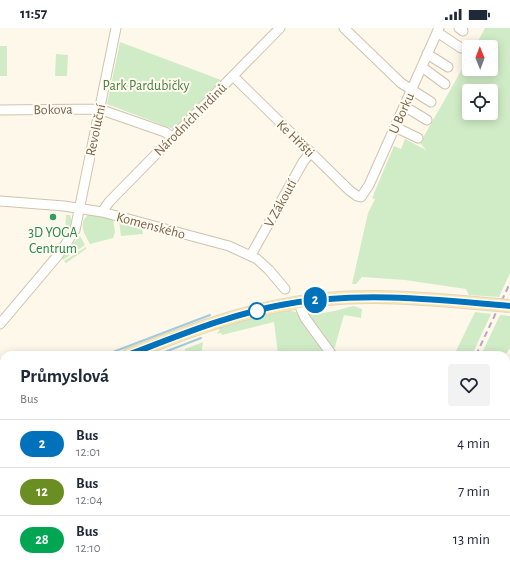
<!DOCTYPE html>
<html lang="en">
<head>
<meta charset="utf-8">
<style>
  body { margin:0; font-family:"Alegreya Sans",sans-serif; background:#f2f2f3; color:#1f2937; height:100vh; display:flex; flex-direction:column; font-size:15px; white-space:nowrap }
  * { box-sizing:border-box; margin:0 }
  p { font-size:13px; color:#747a83 }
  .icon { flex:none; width:22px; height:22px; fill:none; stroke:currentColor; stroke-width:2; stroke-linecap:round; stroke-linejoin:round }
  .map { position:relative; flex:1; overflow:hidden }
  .drawer { position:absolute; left:0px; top:323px; width:510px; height:220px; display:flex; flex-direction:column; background:#fff; border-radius:12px 12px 0 0; box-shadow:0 2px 10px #0003 }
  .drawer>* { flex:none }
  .badge { padding:0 8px; border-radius:13px; font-size:14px; line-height:26px }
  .needle { width:26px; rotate:359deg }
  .tools { position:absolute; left:462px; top:12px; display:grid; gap:8px }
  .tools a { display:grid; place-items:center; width:36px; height:36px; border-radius:4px; background:#fff; box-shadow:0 2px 10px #0003; font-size:20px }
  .map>.badge { position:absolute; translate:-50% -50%; box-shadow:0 0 0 2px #fff }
  .round { display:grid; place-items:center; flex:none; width:42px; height:42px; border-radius:4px; background:#f2f2f3 }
  .head { display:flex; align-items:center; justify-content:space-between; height:68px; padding:0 20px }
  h1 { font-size:19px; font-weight:600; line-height:30px }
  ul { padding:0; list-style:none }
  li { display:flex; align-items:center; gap:12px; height:48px; padding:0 20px; border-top:1px solid #e0e1e3 }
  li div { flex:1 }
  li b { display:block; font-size:15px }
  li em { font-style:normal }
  li .badge { min-width:44px; font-weight:700; text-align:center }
  .status { display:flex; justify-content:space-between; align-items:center; height:28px; padding:0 20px; background:#fff; direction:ltr }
  .status svg { height:11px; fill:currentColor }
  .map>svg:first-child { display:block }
  .green { fill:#d0ecc6; fill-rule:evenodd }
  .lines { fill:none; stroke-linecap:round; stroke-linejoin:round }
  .stream { stroke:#a1cadb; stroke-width:2 }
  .minor-casing { stroke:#d1c2ad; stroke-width:11 }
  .major-casing { stroke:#dcd6d0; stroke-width:14 }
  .minor { stroke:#fff; stroke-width:9 }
  .major { stroke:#fee89f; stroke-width:12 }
  .rail { stroke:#bda5c9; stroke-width:2; stroke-dasharray:6 4; stroke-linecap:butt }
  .major-bridge-casing { stroke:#dcd6d0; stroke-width:14; stroke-linecap:butt }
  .major-bridge { stroke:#fee89f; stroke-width:12 }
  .line-casing { stroke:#fff; stroke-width:9 }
  .line { stroke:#0072bc; stroke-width:6 }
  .leisure-dot { fill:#2e9e5b; stroke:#fffbf0; stroke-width:1.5 }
  .stop-dot { fill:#fff; stroke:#0072bc; stroke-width:2 }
  .labels { text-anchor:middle; stroke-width:4; stroke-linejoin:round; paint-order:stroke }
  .park-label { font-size:14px; fill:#4b8042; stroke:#fffbf0 }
  .street-label { font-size:14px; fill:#7a624a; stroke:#fffbf0 }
  .leisure-label { font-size:14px; fill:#27864d; stroke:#fffbf0 }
</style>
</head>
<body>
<div class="status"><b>11:57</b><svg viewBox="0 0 49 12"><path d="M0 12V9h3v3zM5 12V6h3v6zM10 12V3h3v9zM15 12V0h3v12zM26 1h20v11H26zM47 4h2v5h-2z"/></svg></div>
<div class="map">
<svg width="510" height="543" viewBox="0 0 510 543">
  <rect width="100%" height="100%" fill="#fdf8e9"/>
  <path class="green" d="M485 0H510V245L499 269 469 267 466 261 405 252 362 249 356 256H352L368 185 375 171 372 170 394 118 401 121 405 111 426 122 420 115 469 29V41H491V19H475ZM469 63H491V85H469Z
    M120 14 221 52 173 101 107 76Z
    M0 18H7V48H0Z
    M56 26 68 27 67 48H55Z
    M66 187H70L72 194 69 205H65Z
    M88 187 113 191 115 204 113 210 90 216C85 207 77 195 88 187Z
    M119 193 142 198 143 206 121 208Z
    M80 208 85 217 63 232 60 229Z
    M86 219V221L66 235 64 233Z
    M354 278 362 281 361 290 344 287 334 322 308 287 310 285C326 287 339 281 354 278Z
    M286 282 296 284 328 327H278L274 294 222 307 221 305 217 306 221 299Z
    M475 284 491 286 472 327H454Z
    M500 287 510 288V320L505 327H481Z
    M203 314 201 327H184L185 321Z
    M506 450H510V486L506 487Z
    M510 500V518L506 519V501Z
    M510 527V543H481L485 539H506V528Z
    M331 539H388L384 543H323L329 542Z
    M396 539H424L421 543H395Z
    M444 539H462L456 543H440Z"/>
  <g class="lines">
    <path class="stream" d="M105 327 210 287
      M157 327 201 310
      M0 362 4 361"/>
    <g class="minor-casing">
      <path id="minor" d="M344 0 401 55 431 74
        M459 0 463 3
        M437 4 461 20
        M427 26 448 39
        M422 39 445 56
        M233 48 349 162 357 168 361 169 369 157 439 0
        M404 78 427 92
        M0 82 99 81 165 104 172 109
        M395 99 418 110
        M0 173 64 178 102 184 229 218 257 231 269 242 285 261
        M102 184 109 174 280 0
        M251 227 303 134 311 124
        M298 274 305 290 332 327
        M0 296 59 226 75 202 116 0
        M20 543 23 539"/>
    </g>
    <g class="major-casing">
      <path id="major" d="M128 327C177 308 227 288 278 278 344 264 410 269 475 275
        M0 374 4 373"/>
    </g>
    <use href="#minor" class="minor"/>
    <use href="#major" class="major"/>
    <path class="rail" d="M476 327 510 255
      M506 494 510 493
      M391 543 392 539
      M430 543 434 539"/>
    <g class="major-bridge-casing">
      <path id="major-bridge" d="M475 275 510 278"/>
    </g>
    <use href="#major-bridge" class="major-bridge"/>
  </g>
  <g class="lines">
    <g class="line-casing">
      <path id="line" d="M128 327C178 308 228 287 281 277 357 263 433 271 510 278"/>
    </g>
    <use href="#line" class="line"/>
  </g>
  <circle class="leisure-dot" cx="53" cy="189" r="4"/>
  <circle class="stop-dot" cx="257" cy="283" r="8"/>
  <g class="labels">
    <g class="park-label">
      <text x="146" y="62">Park Pardubičky</text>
    </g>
    <g class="street-label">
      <text transform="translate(53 81) rotate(-1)" y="5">Bokova</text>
      <text transform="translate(401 85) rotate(-66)" y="5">U Borku</text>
      <text transform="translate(190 91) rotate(-45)" y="5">Národních hrdinů</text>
      <text transform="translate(95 102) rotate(-78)" y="5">Revoluční</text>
      <text transform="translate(296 110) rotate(44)" y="5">Ke Hřišti</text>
      <text transform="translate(280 175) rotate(-61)" y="5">V Zákoutí</text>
      <text transform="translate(151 197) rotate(15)" y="5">Komenského</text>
    </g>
    <g class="leisure-label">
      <text x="53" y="209">3D YOGA<tspan x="53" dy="16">Centrum</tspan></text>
    </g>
  </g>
</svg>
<div class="tools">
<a><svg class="needle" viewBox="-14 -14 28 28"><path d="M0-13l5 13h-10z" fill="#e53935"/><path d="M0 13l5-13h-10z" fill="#747a83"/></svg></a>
<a><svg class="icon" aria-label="locate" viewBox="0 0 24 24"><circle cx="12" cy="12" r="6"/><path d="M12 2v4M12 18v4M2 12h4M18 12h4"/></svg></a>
</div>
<b class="badge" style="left:315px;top:272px;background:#0072bc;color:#fff">2</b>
<section class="drawer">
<div class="head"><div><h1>Průmyslová</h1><p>Bus</p></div><a class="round"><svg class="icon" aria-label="heart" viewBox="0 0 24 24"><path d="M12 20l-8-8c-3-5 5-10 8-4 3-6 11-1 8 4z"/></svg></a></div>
<ul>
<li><span class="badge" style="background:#0072bc;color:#fff">2</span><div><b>Bus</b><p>12:01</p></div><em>4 min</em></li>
<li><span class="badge" style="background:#6b8e23;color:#fff">12</span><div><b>Bus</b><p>12:04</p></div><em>7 min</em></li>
<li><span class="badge" style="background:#00a651;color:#fff">28</span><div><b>Bus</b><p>12:10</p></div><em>13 min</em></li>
</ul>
</section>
</div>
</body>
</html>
